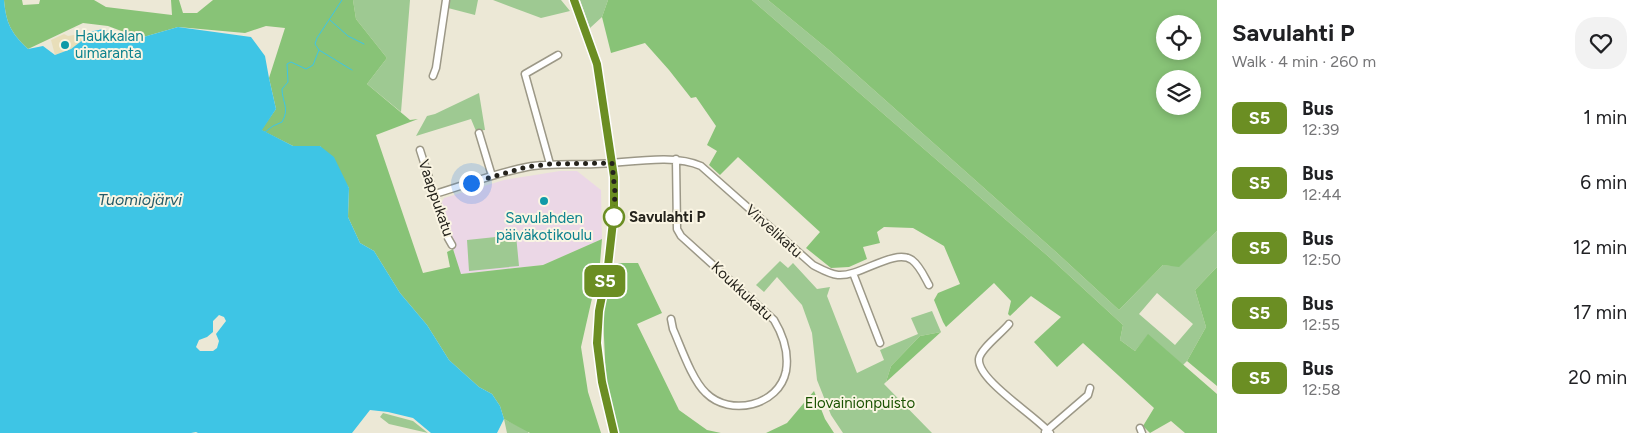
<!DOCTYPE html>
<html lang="en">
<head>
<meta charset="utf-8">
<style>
  body { margin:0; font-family:Figtree,sans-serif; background:#f2f2f2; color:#202124; height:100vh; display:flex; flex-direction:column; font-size:19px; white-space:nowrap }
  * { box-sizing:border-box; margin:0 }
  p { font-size:16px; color:#757577 }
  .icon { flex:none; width:28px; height:28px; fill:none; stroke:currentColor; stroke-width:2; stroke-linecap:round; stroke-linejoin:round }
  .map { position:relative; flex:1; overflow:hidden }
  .drawer { display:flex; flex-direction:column; background:#fff; width:425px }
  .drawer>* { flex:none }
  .badge { padding:0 10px; border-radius:8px; font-size:18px; line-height:32px }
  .tools { position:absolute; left:1156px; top:15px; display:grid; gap:10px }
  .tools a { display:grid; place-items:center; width:45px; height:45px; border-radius:50%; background:#fff; box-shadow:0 2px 8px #0003; font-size:25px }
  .you { position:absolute; width:25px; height:25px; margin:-12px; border:4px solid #fff; border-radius:50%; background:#1a73e8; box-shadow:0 0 0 8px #1a73e833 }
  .map>.badge { position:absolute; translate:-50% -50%; box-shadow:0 0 0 2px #fff }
  .round { display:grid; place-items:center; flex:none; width:52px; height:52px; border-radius:20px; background:#f2f2f2 }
  .head { display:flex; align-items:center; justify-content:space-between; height:85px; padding:0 15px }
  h1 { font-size:24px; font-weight:700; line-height:38px }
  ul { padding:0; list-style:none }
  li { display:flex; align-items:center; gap:15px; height:65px; padding:0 15px }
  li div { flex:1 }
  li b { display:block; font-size:19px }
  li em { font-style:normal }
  li .badge { min-width:55px; font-weight:700; text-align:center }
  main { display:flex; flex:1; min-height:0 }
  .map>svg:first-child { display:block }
  .education { fill:#ebd7e6 }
  .green { fill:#9ec992; fill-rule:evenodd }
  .forest { fill:#88c377; fill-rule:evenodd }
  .sand { fill:#e8deb9 }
  .water { fill:#3ec5e5; fill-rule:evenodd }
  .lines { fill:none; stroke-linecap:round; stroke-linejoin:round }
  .stream { stroke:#3ec5e5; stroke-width:1 }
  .minor-casing { stroke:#9c9887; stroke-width:9 }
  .minor { stroke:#fff; stroke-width:6 }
  .line-casing { stroke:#fff; stroke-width:11 }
  .line { stroke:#6b8e23; stroke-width:8 }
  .walk { stroke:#25231c; stroke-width:5; stroke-dasharray:0 9 }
  .culture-dot { fill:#0f9aa8; stroke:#faf5e3; stroke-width:2 }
  .stop-dot { fill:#fff; stroke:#6b8e23; stroke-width:2.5 }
  .labels { text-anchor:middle; stroke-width:4; stroke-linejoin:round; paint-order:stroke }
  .culture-label { font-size:15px; fill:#0d838f; stroke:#faf5e3; text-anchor:start }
  .street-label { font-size:15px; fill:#25231c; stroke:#faf5e3 }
  .stop-label { font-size:15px; font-weight:bold; fill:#25231c; stroke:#faf5e3; text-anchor:start }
  .park-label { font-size:15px; fill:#1b5303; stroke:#faf5e3 }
  .water-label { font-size:16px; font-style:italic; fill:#255b69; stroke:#faf5e3 }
</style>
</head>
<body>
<main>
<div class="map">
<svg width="1217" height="433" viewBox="0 0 1217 433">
  <rect width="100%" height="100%" fill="#ece8d6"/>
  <path class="education" d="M560 171H577L601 190 602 239 543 265 460 274 441 204 444 198 504 180Z"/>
  <path class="green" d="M353 0H410L401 112 367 84 387 58 356 19Z
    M449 0H478L475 15 448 8Z
    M493 0H561L570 11 541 18Z
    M580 0H608L602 17 590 28Z
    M752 0H768L830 51 1056 252 1119 310 1163 265 1179 266 1217 231V267L1195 290 1206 327 1187 361 1183 365 1148 335 1135 351 1120 340 1123 325 1049 257ZM1157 293 1193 324 1175 345 1139 314Z
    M479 93 485 130 476 131 471 119 416 136 427 116 435 114Z
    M516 235 519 266 469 271 467 240Z
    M780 261 788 268 793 263 817 289 830 287 827 296 857 373 884 360 880 350 918 334 911 318 932 311 941 332 920 336 891 366 886 382 884 384 932 433H843L831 415 817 380 812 333 802 305 777 277 764 292 756 285Z
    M383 413 413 421 428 433 389 424 380 417Z
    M504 419 529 431 528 433H507Z"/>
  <path class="forest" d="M4 0H22L23 5 39 4 40 0H94L106 7 172 15 171 0H179L183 13H197L213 0H353L356 19 387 58 367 84 410 120 418 119 376 135 423 273 450 267 447 252 453 249 461 274 543 265 602 239 600 263 581 347 588 392 601 433H530L504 419 500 406 492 394 479 387 449 360 427 325 400 293 374 251 360 243 348 217 349 188 320 146H293L261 130 276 109 269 78 285 28 266 26 245 33 178 27 140 38 108 26 83 23 28 49C11 33 6 23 4 0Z
    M608 0H752L1049 257 1123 325 1120 340 1135 351 1148 334 1217 394V433H1185L1171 421 1150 433 1143 426 1154 408 1083 343 1057 367 1034 342 1061 317 1031 296 1010 316 1008 314 1011 301 994 283 946 327 943 322 934 300 938 293 960 284 944 246 913 228 884 227 877 232 880 243 863 247 867 259 849 267 831 268 806 248 820 232 738 157 720 175 709 165 717 151 707 145 716 126 696 97 691 98 669 70 645 43 611 53 602 17Z
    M768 0H1217V231L1179 267 1163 265 1119 310 1056 252 830 51ZM1165 24H1192V51H1165ZM1165 79H1192V106H1165Z
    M613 263H638L662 313 637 324 679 410 707 430 721 433H618L606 379 603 317Z
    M1217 267V386L1187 361 1206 327 1195 290Z
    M941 332 886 382 891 366 920 336Z
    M814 391 825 419 834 433H766L787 423Z"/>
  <path class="sand" d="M85 33V39L71 49 55 55 51 40 64 34 68 36Z"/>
  <path class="water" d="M0 0H4C6 23 11 33 28 49L43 46 55 55 71 49 84 39 85 33 103 29 114 34 140 38 178 27 251 37 265 56 269 78 276 109 262 130 293 146H320L334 157 349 188 348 217 360 243 374 251 400 293 427 325 449 360 479 387 492 394 500 406 504 419 497 433H431L413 418 388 412 370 410 352 433H198L196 432 191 433H0ZM219 315 224 317 226 321 216 334 219 341 217 348 213 351H200L196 347 199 340 207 337 213 332V321Z"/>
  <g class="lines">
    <path class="stream" d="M330 20 348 36 364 44
      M319 50 352 70
      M265 132 273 126 282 122C290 108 282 102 282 89L288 82 287 64 291 62 306 69 313 65 319 50 315 44 317 38 342 0"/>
    <g class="minor-casing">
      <path id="minor" d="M574 0 597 64 614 177V213L608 266 599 311 597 343 602 382 614 433
        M433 76 436 68 446 0
        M479 133 492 176
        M420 150 448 238 452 245
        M550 164 525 74 558 55
        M435 194C465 185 496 173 527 167 549 163 572 165 595 164 626 163 674 153 701 166L813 265C821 269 829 274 838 275 860 277 894 248 912 260 920 266 924 276 929 285
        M853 273 880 343
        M671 319 673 329C681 347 692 380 706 393 730 417 779 406 786 371 789 353 783 335 774 320L681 236 677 229 676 159
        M1009 324C1002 333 980 349 979 359 977 380 1036 416 1050 433
        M1140 428 1142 433
        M1045 432 1088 395 1090 388"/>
    </g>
    <use href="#minor" class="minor"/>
  </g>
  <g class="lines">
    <g class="line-casing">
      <path id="line" d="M574 0 597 64 614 177V213L608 266 599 311 597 343 602 382 614 433"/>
    </g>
    <use href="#line" class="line"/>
    <path class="walk" d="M471 183 526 167 550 164 612 163 615 192 614 217"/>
  </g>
  <g class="culture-dot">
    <circle cx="65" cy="45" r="5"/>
    <circle cx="544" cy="201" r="5"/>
  </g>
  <circle class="stop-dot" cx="614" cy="217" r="10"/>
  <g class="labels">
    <g class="culture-label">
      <text x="75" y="41">Haukkalan<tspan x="75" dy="17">uimaranta</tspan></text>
      <text x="544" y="223" text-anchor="middle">Savulahden<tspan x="544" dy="17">päiväkotikoulu</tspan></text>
    </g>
    <g class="street-label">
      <text transform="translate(436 198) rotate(71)" y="5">Vaappukatu</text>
      <text transform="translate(774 231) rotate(42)" y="5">Virvelikatu</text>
      <text transform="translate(742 291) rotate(43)" y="5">Koukkukatu</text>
    </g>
    <g class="stop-label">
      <text x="629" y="222">Savulahti P</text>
    </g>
    <g class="park-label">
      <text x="860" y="408">Elovainionpuisto</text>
    </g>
    <g class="water-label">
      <text x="140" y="205">Tuomiojärvi</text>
    </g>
  </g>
</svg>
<div class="tools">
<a><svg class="icon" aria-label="locate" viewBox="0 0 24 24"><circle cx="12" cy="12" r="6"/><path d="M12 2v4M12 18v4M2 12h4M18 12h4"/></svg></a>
<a><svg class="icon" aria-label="layers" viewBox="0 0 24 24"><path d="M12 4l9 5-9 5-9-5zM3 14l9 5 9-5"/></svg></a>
</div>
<div class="you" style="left:471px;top:183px"></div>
<b class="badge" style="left:605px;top:281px;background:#6b8e23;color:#fff">S5</b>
</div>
<section class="drawer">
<div class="head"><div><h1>Savulahti P</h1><p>Walk · 4 min · 260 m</p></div><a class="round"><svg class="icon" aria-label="heart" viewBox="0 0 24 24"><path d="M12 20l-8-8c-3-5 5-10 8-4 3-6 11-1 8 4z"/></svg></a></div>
<ul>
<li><span class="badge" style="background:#6b8e23;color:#fff">S5</span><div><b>Bus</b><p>12:39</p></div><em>1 min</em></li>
<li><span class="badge" style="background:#6b8e23;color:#fff">S5</span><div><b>Bus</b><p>12:44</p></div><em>6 min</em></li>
<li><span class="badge" style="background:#6b8e23;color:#fff">S5</span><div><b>Bus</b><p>12:50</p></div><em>12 min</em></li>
<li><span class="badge" style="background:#6b8e23;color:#fff">S5</span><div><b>Bus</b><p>12:55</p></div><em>17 min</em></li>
<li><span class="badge" style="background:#6b8e23;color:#fff">S5</span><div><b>Bus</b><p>12:58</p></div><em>20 min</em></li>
</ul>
</section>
</main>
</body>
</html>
